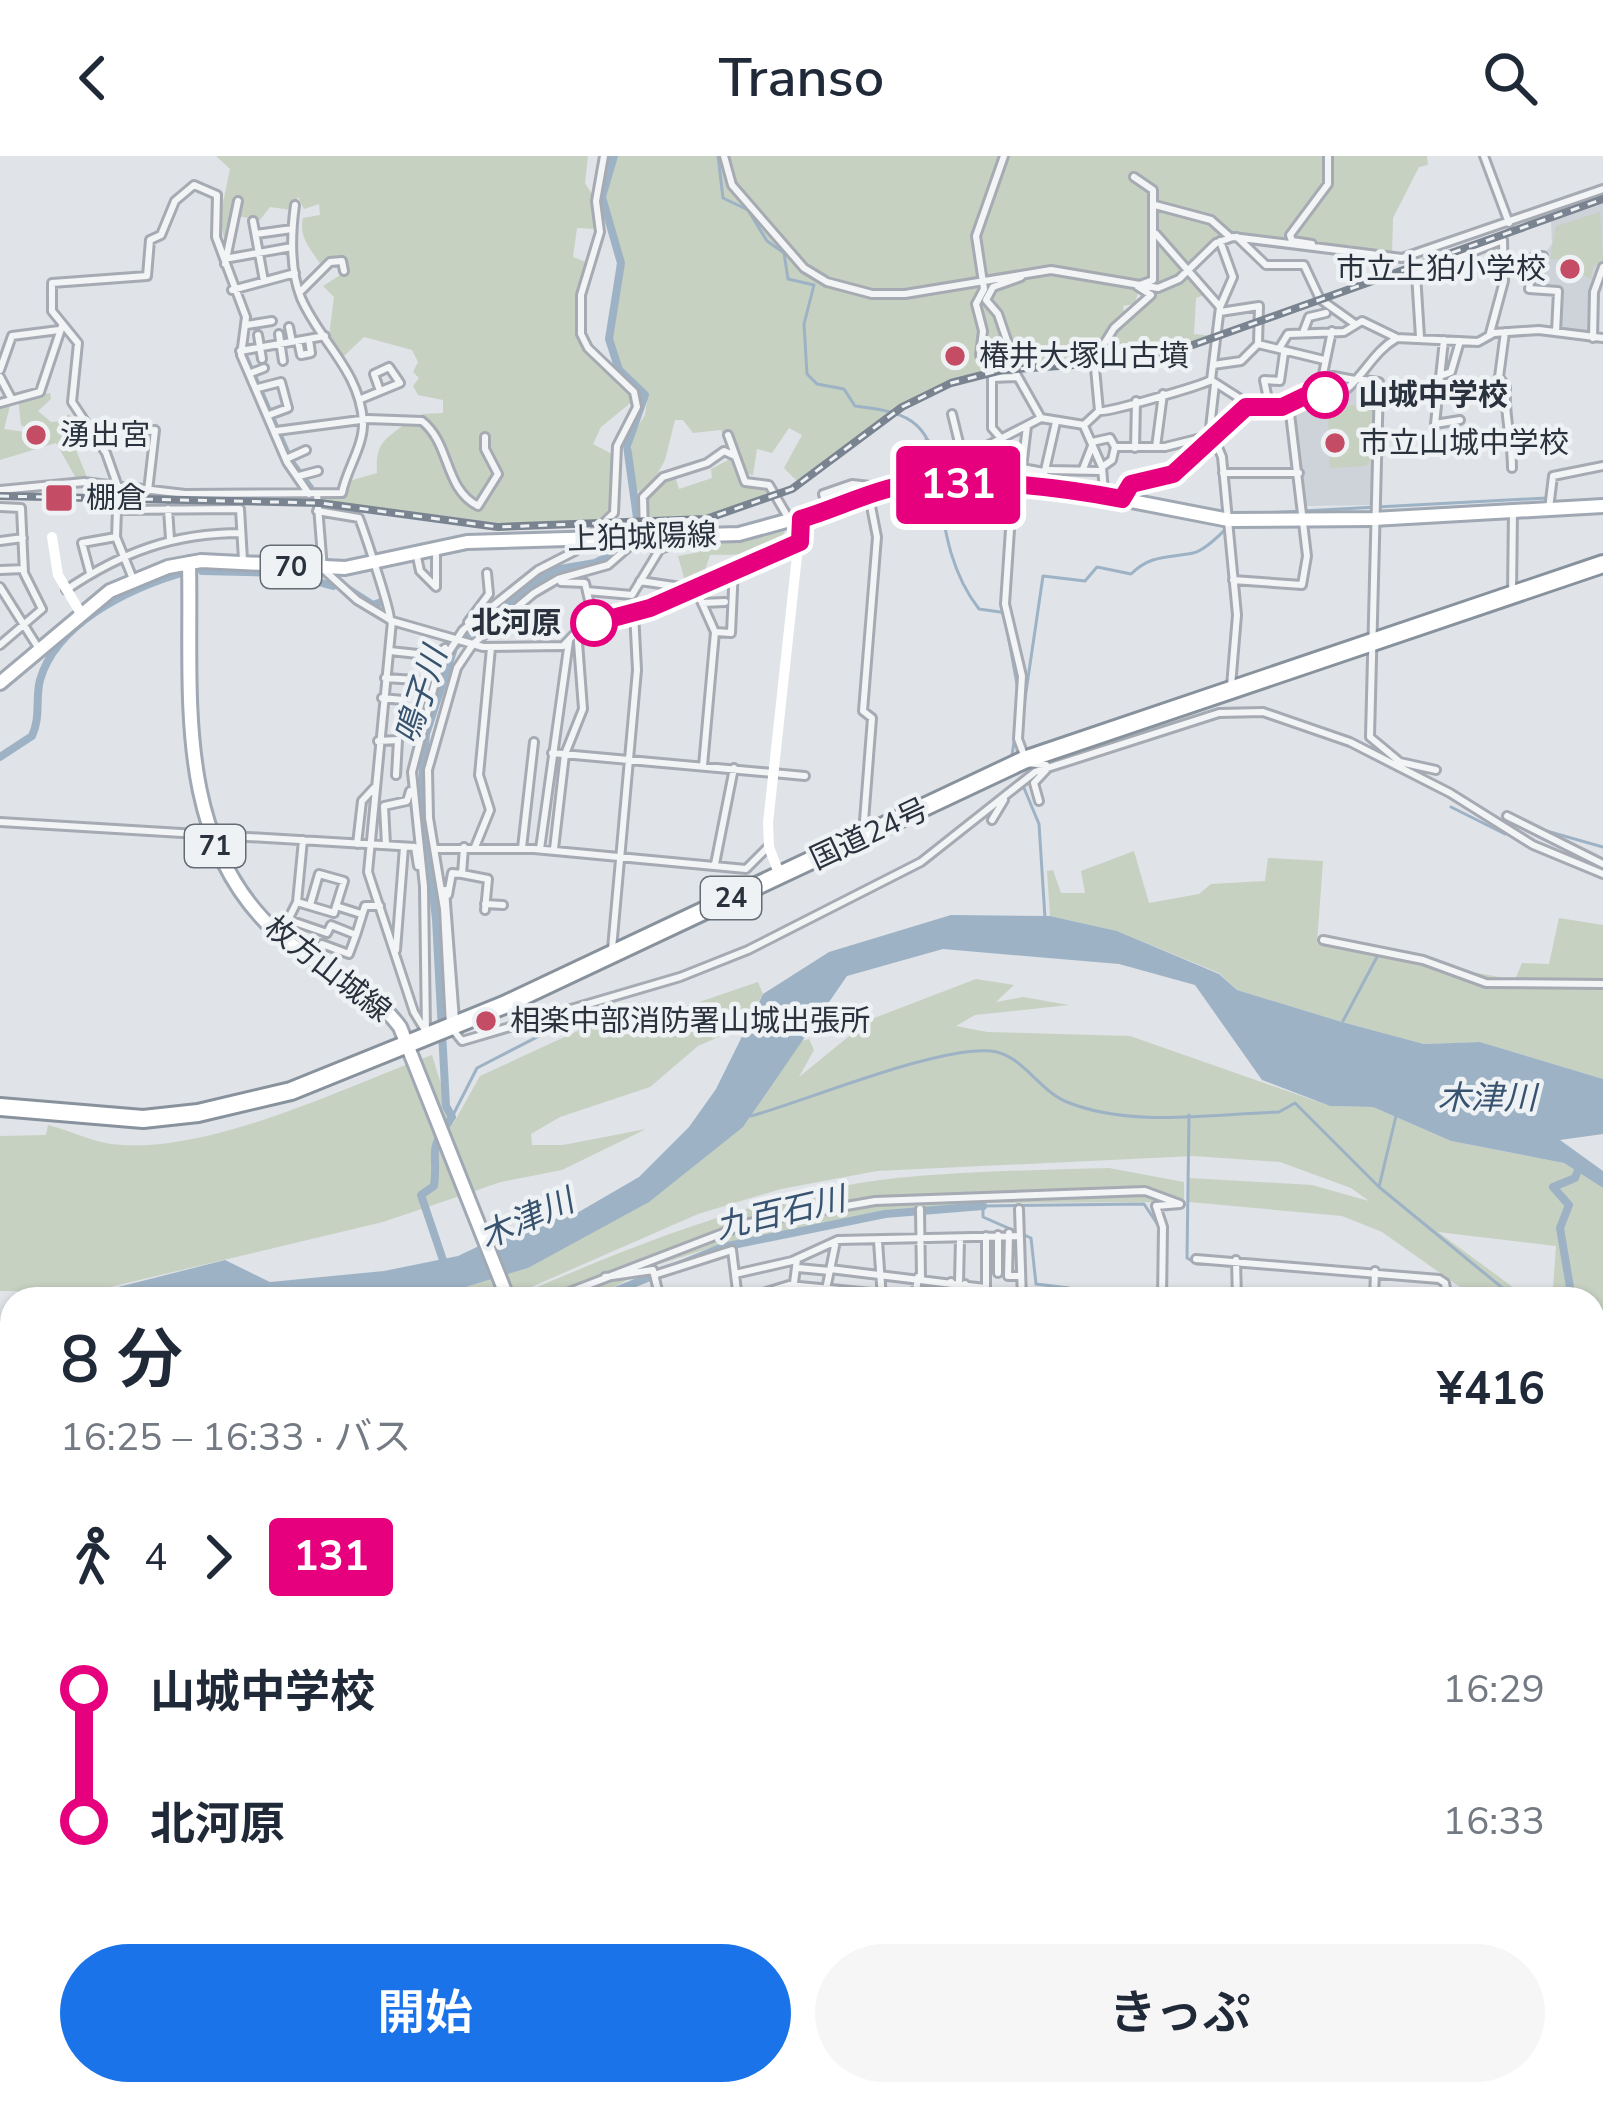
<!DOCTYPE html>
<html lang="ja">
<head>
<meta charset="utf-8">
<style>
  body { margin:0; font-family:"Nunito Sans","Noto Sans JP",sans-serif; background:#f6f6f7; color:#1f2937; height:100vh; display:flex; flex-direction:column; font-size:45px; white-space:nowrap }
  * { box-sizing:border-box; margin:0 }
  p { font-size:39px; color:#747a83 }
  .icon { flex:none; width:66px; height:66px; fill:none; stroke:currentColor; stroke-width:2; stroke-linecap:round; stroke-linejoin:round }
  .map { position:relative; flex:1; overflow:hidden }
  .side { position:absolute; left:0px; top:1131px; width:1605px; height:819px; display:flex; flex-direction:column; background:#fff; border-radius:36px 36px 0 0; box-shadow:0 3px 9px #0004 }
  .side>* { flex:none }
  .badge { padding:0 24px; border-radius:9px; font-size:42px; line-height:78px }
  .map>.badge { position:absolute; translate:-50% -50%; box-shadow:0 0 0 6px #fff }
  .legs { display:flex; align-items:center; gap:18px; height:132px; padding:0 60px; font-size:39px }
  .legs p { margin-inline-start:auto }
  .head { display:flex; align-items:center; justify-content:space-between; height:204px; padding:0 60px }
  h1 { font-size:66px; font-weight:600; line-height:90px }
  .action { display:flex; gap:24px; margin-top:auto; padding:24px 60px }
  .action a { flex:1; height:138px; border-radius:72px; background:#1a73e8; color:#fff; font-size:48px; font-weight:600; line-height:138px; text-align:center }
  .action a+a { background:#f6f6f7; color:#1f2937 }
  ul { padding:0 60px; list-style:none }
  li { display:flex; align-items:center; gap:42px; height:132px; font-size:45px }
  li i { display:grid; place-items:center; width:18px; height:100%; margin:0 15px; background:currentColor }
  li i::after { content:''; width:30px; height:30px; margin:-15px; border:9px solid; border-radius:50%; background:#fff }
  li p { margin-inline-start:auto }
  li:first-child i { background:linear-gradient(#0000 50%,currentColor 0) }
  li:last-child i { background:linear-gradient(currentColor 50%,#0000 0) }
  header { display:flex; justify-content:space-between; align-items:center; height:156px; padding:0 60px; background:#fff; font-size:54px; font-weight:600 }
  .map>svg:first-child { display:block }
  .built { fill:#ced3d9 }
  .green { fill:#c6d1c1 }
  .water { fill:#9db3c5 }
  .lines { fill:none; stroke-linecap:round; stroke-linejoin:round }
  .stream { stroke:#9db3c5; stroke-width:3 }
  .river { stroke:#9db3c5; stroke-width:8 }
  .street-casing { stroke:#a6aab2; stroke-width:12 }
  .primary-casing { stroke:#a0a8b3; stroke-width:18 }
  .highway-casing { stroke:#88929d; stroke-width:22 }
  .street { stroke:#f2f4f6; stroke-width:6 }
  .secondary { stroke:#fff; stroke-width:10 }
  .primary { stroke:#fff; stroke-width:12 }
  .highway { stroke:#fff; stroke-width:16 }
  .rail-casing { stroke:#7a8490; stroke-width:8 }
  .rail { stroke:#eff2f5; stroke-width:3; stroke-dasharray:9; stroke-linecap:butt }
  .street-bridge-casing { stroke:#a6aab2; stroke-width:12; stroke-linecap:butt }
  .street-bridge { stroke:#f2f4f6; stroke-width:6 }
  .line-1-casing { stroke:#fff; stroke-width:27 }
  .line-1 { stroke:#e6007e; stroke-width:18 }
  .poi-dot { fill:#c44d65; stroke:#eff2f5; stroke-width:4.5 }
  .stop-1-dot { fill:#fff; stroke:#e6007e; stroke-width:6 }
  .labels { text-anchor:middle; stroke-width:9; stroke-linejoin:round; paint-order:stroke }
  .shield { fill:#eff2f5; stroke:#656c75; stroke-width:3 }
  .shield-label { font-size:27px; font-weight:bold; fill:#2a323e }
  .poi-label { font-size:30px; fill:#2a323e; stroke:#eff2f5; text-anchor:start }
  .stop-label { font-size:30px; font-weight:bold; fill:#2a323e; stroke:#eff2f5; text-anchor:start }
  .street-label { font-size:30px; fill:#2a323e; stroke:#eff2f5 }
  .water-label { font-size:33px; font-style:italic; fill:#37536f; stroke:#eff2f5 }
</style>
</head>
<body>
<header><svg class="icon" aria-label="back" viewBox="0 0 24 24"><path d="M15 5l-7 7 7 7"/></svg>Transo<svg class="icon" aria-label="search" viewBox="0 0 24 24"><circle cx="10" cy="10" r="6"/><path d="M15 15l6 6"/></svg></header>
<div class="map">
<svg width="1603" height="1948" viewBox="0 0 1603 1948">
  <rect width="100%" height="100%" fill="#e0e3e8"/>
  <path class="built" d="M1603 48V110L1593 133 1592 180 1558 174 1560 134 1538 132 1540 103 1552 88 1551 65Z
    M1357 227 1377 232 1370 349 1305 350 1291 251 1340 242Z"/>
  <path class="green" d="M216 0H588L585 27 593 40 597 73 577 72 573 101 591 108 579 141V180L634 244 601 271 593 288 612 298 613 354 601 366 502 367 323 345 322 340H345L346 326 377 317C375 284 387 283 410 264L419 268 422 258 443 257V244L418 239 413 230 419 222 413 216 418 206 412 194 364 181 344 200 329 180 334 141 323 130 345 116 343 102 321 109C312 95 298 81 303 62L320 59 319 48 304 53 298 41 292 54 270 51 260 64 237 60 227 99 220 61 230 13Z
    M617 0H721L735 38 802 114 827 129 893 142 1061 117 1134 132 1138 136 1135 148 1123 150 1125 161 1102 200 1115 173 1151 138 1139 133H1164L1190 120 1206 138 1196 142 1194 178 1215 180 1145 202 1097 206 1098 200 1093 206C1062 208 1030 207 1000 212 919 225 863 282 798 326L784 312 802 279 789 272 772 297 757 293 753 319 743 317 741 303 728 294 721 274 693 277 683 264H675L665 304 648 335 641 337 634 332 631 281 645 259 648 238 622 212 612 183 623 107 605 42Z
    M727 0H1427L1428 9 1419 11 1393 62 1392 99 1348 89H1298L1233 78 1211 86 1177 121 1158 129 1051 112 905 135H872L809 113 739 35Z
    M1600 56 1603 104 1593 111 1591 123 1580 117 1562 122 1563 104 1550 103 1556 70Z
    M50 237 51 243 38 255 51 266 64 265 68 258 77 264 80 272 72 284 87 321 77 324 56 287 0 304V242L11 246 4 273 25 276 29 273 21 269 18 242Z
    M1375 246 1371 304 1366 310 1330 312 1328 253Z
    M734 301 742 323 771 338 718 358 645 364 644 342 661 322 675 320 679 333 712 322 711 313Z
    M786 371C778 403 735 398 710 399L703 421 686 429 678 400 700 396 704 385Z
    M1134 695 1149 747 1199 738 1211 728 1265 725 1268 702 1323 705 1317 787 1515 824 1522 807 1549 808 1559 762 1603 769V923L1480 886 1424 888 1342 866 1237 834 1219 817 1117 775 1050 760 1047 715 1053 714 1061 737H1085L1081 715Z
    M976 823 1014 829 996 846 1023 841 1069 849 975 859 956 870 987 876 1130 880 1330 950 1373 951 1451 985 1564 1007 1603 1032V1183L1593 1194V1143H1562L1553 1132 1556 1090 1438 1076 1529 1143H1477L1382 1076 1342 1060 1189 1046V1022L1312 1029 1369 1045 1351 1032 1280 1006 1194 1000 877 1015 781 1033 698 1058 504 1143H426L528 1112 568 1088 778 919 802 885 809 883 814 894 799 921 869 864Z
    M758 826 763 838 743 870 698 890 650 931 560 961 531 978 532 989H563L646 973 562 1014 501 1026 383 1066 89 1136 0 1135V980L46 979 48 969C69 974 90 985 111 988 207 1000 342 932 432 899L453 968 480 920 597 866 614 853 650 846 655 861Z
    M1109 1012 1184 1026V1046L989 1047 887 1055 710 1092 657 1109 590 1143 512 1142C636 1088 762 1037 897 1022 967 1015 1039 1014 1109 1012Z"/>
  <path class="water" d="M951 759 1050 760 1117 775 1219 818 1237 834 1342 866 1424 888 1480 886 1603 923V978L1560 984 1603 1015V1032L1564 1007 1451 985 1373 951 1330 950 1262 924 1195 829 1119 808 943 793 847 820 743 971 649 1046 528 1112 426 1143H242L214 1134 153 1143H71L225 1104 270 1126 384 1115 458 1100 515 1073 577 1057 639 1021 689 971 716 933 763 838 829 796Z"/>
  <g class="lines">
    <path class="stream" d="M718 0 723 42 748 54 767 85 784 97 788 123 814 129 804 168 807 218 817 228 844 233 855 250C896 255 926 260 934 304
      M938 332C945 376 951 417 979 453L1007 457
      M1246 358 1547 342
      M1007 473 1018 534
      M1017 597 1043 420 1085 425 1097 411 1131 418C1151 398 1169 402 1193 397 1204 395 1217 381 1225 374
      M1012 599 1016 573
      M1024 632 1039 668 1045 762
      M1451 651 1505 678
      M1536 672 1603 691
      M1343 865 1378 799
      M1189 959 1187 1102 1197 1108 1236 1109
      M751 960C809 944 937 890 991 895 1022 898 1039 935 1067 946 1131 972 1212 958 1279 956L1295 947 1379 1031
      M1396 960 1379 1031 1516 1143
      M452 961 477 912 603 847
      M1069 1143V1132L1036 1128 1031 1082 983 1061V1050L1144 1048 1160 1072 1159 1143
      M1593 1407 1603 1418"/>
    <path class="river" d="M245 202 290 305 310 332
      M202 415 286 417 333 430
      M348 433 373 449 387 444
      M0 601 32 580C41 561 35 543 40 524 56 468 126 434 178 418
      M445 1110 421 1039 434 1030C439 993 425 999 452 961L446 950 436 763 421 638 426 578 454 492 469 477 554 414 595 407 616 396 638 369 627 290 645 239 619 214 609 183 621 107 602 41 614 0
      M596 1143 723 1091 885 1058 983 1050
      M1572 1143 1560 1072 1569 1049 1553 1031 1575 1022 1580 1009
      M0 1298H12"/>
    <g class="street-casing">
      <path id="street" d="M724 0 732 29 804 112 827 126 872 138H905L1051 114 1158 132 1179 123 1216 87 1233 81 1402 102 1603 33
        M1004 0 976 80 984 133 976 148 983 175 980 199 993 201 995 208 1014 207
        M1484 0 1509 67
        M1155 49 1211 64 1230 81
        M253 65 264 125
        M256 78 292 73
        M1156 78 1220 151
        M1237 81 1266 109H1304L1320 143 1355 168
        M1220 85 1233 121 1220 151 1211 224 1250 249
        M1312 88 1292 85 1290 79 1328 28V0
        M1543 100 1534 101 1529 133 1558 135 1556 176
        M230 102 292 91
        M225 108 238 45
        M232 134 295 117
        M300 136 330 106 342 105 344 115
        M247 169 272 165
        M289 171 292 186
        M1304 174 1309 161 1326 157
        M1332 175 1323 218 1355 224
        M1505 176 1499 221 1506 231C1504 260 1512 282 1512 312
        M279 178 283 205
        M258 179 262 203
        M1420 181 1416 118 1503 84 1504 125 1490 177
        M1593 182 1594 136 1603 111
        M298 185 301 199 311 197 309 184
        M1258 188 1324 204
        M1280 191 1288 178 1344 176 1362 165 1397 182
        M240 195 325 180
        M1013 202 998 158 986 144 993 131 1021 121
        M1094 204 1114 172 1151 139 1137 130 1153 124V34L1134 21
        M1213 209 1241 205 1258 188 1259 150 1220 156
        M1095 212 1099 255
        M0 214 12 180 59 174
        M1015 216 1041 262 1084 269 1099 255C1107 257 1200 230 1211 224
        M251 217 264 212
        M1440 220 1451 216 1460 185
        M0 221 11 242
        M1356 223 1379 226 1370 581 1400 606 1436 614
        M1215 228 1210 272 1222 301 1237 459 1231 530
        M258 232 281 226 288 252 269 259
        M361 243 400 227 389 211 374 218 380 235
        M0 247 40 236 62 170
        M1269 248 1264 224 1280 225 1284 197
        M952 258 961 295
        M1435 268 1444 184
        M1435 268 1460 264
        M1027 270 1022 312 1014 314 1005 448 1022 520 1018 583 1027 607 1046 609
        M1084 270 1102 311 1104 336
        M276 275 368 263 422 265C451 288 444 333 478 350L498 318 485 293V281
        M92 279 155 274 148 335
        M728 279 745 326 769 329 789 363
        M1092 286 1110 282 1115 291
        M927 289 934 324
        M1156 291 1163 238
        M1135 292 1136 245
        M907 295 901 301 910 329
        M286 303 306 294
        M1102 311 1112 304 1115 291H1165L1209 280
        M1022 312 1044 316
        M1083 313 1092 290
        M1014 314 1000 305 999 280 992 272V222L1016 221
        M1049 314 1100 315
        M1223 317H1299
        M299 320 318 315
        M916 327 936 307 979 294 1041 262
        M118 331 106 297 72 246 78 187 52 155V127L147 120 150 84 161 79 175 45 194 29 217 39 216 81 246 161 241 199 287 306 309 338
        M1041 332 1056 266
        M0 334 84 326 185 338 342 337C346 314 364 290 363 266 360 215 320 186 301 142 290 114 291 78 295 49
        M317 338 323 413 357 444 392 465 483 491 563 490 580 472 649 451 796 387
        M1122 343 1131 328 1173 318 1246 251C1270 247 1331 247 1349 231 1366 215 1376 194 1397 182L1478 186 1494 177 1539 174 1603 182
        M0 351 21 352 24 417 42 453 0 489
        M827 352 823 338 852 328 870 330 873 340
        M168 353 170 383
        M1549 353 1553 320 1603 310
        M317 355 359 362C364 375 391 455 390 464
        M644 376 643 341 663 321 707 307 724 295 735 300
        M640 381 608 409 558 423 534 437 473 488 457 512 428 614 429 662 444 753 450 870 462 885 680 821 748 794 921 706 1035 616 1219 557 1263 556 1350 586 1450 637 1533 689 1603 718
        M0 385 23 382
        M416 396 420 415 436 431V393
        M0 414 24 413
        M90 417 82 387 116 381
        M133 423 116 381 117 354 240 353 243 404
        M1233 424 1302 429 1307 400 1289 249
        M640 425 688 432
        M561 426 585 427 594 466
        M694 429 715 476 703 610
        M0 431 39 493
        M66 434C122 396 174 377 241 377
        M587 435 632 439 660 393 696 381
        M1512 437 1513 355
        M702 447 725 446
        M392 465 368 716 414 856 425 874
        M468 466 489 438 487 417
        M715 476 731 477 734 411
        M390 495 436 500 445 492
        M385 522 416 524
        M382 542 403 544
        M378 585 398 584 396 619
        M552 597 805 620
        M1039 645 1034 627 1047 613
        M1507 660 1603 708
        M992 664 1004 644
        M0 666 415 691 418 710
        M863 678 872 562 863 555 877 381 870 345
        M357 688 362 645 374 632
        M386 689 384 650 407 645 410 635
        M464 691 462 718 488 723 485 754
        M475 691 490 654 479 619 491 492
        M522 692 534 586
        M434 693H534L746 713 767 692
        M540 693 569 485
        M554 693 565 598 583 553 577 473
        M715 708 734 612
        M445 734 455 864
        M448 739 452 717 462 718
        M297 746 334 757 344 725 319 718 310 749
        M485 748 503 749
        M336 750 361 758
        M289 764 327 777 331 769 356 779 365 750H380
        M281 778 297 746 303 684
        M1323 784 1423 804 1486 827 1603 828
        M322 788 349 798 356 779
        M612 793 637 514 634 456
        M396 794 404 691
        M426 876 424 731 412 616 439 511 463 474 538 414 575 395 614 357 617 290 637 251 634 236 588 192 581 178V139L600 76 596 45 604 0
        M920 1053 921 1122
        M1019 1053 1022 1143
        M1009 1077 1008 1120H1021
        M878 1085 882 1143
        M1196 1103 1439 1123 1445 1127 1448 1143
        M1236 1104 1237 1143
        M798 1112 830 1115
        M830 1113 985 1132
        M998 1117V1079
        M657 1118 732 1094 738 1143
        M735 1118 792 1105 838 1084 1020 1080
        M605 1121 653 1114 660 1143
        M959 1127 960 1083
        M551 1143 749 1067 875 1045 1145 1035 1180 1048 1156 1050 1163 1071 1162 1143
        M744 1143 789 1129 882 1138
        M792 1143 797 1103
        M824 1143 836 1085
        M915 1143 918 1121
        M951 1143V1126
        M963 1143 965 1128
        M986 1143V1080
        M1374 1143 1375 1115
        M1593 1210 1603 1213
        M1603 1226 1598 1225 1596 1235 1597 1378 1603 1390
        M1593 1413 1603 1424
        M0 1654H12
        M1593 1698 1597 1730
        M1593 1735 1603 1722
        M0 1752 12 1753
        M1593 1817 1603 1824
        M1593 1839 1603 1835
        M1593 1850 1603 1857
        M0 1884 12 1882
        M1593 1900 1603 1899
        M332 1938 333 1948
        M404 1938 405 1948
        M471 1938V1948
        M663 1938 667 1948
        M889 1938 890 1948
        M1308 1938V1948
        M1390 1938V1948
        M1460 1938 1466 1948
        M1497 1938V1940
        M817 1948 820 1938
        M1551 1948 1580 1938
        M1586 1948 1588 1938"/>
    </g>
    <g class="primary-casing">
      <path id="primary" d="M189 407C192 535 172 682 277 777 315 811 369 829 400 871L508 1143
        M0 527 110 435 168 411 201 405 345 412 467 386 739 378 924 327 1085 336 1229 364 1373 363 1603 350
        M1593 1644 1603 1640
        M0 1935 12 1933
        M544 1938 545 1948"/>
    </g>
    <g class="highway-casing">
      <path id="highway" d="M0 951 143 963 198 957 291 935 504 849 1024 604 1603 408"/>
    </g>
    <use href="#street" class="street"/>
    <path class="secondary" d="M52 381 58 419 80 456
      M780 720 769 691 768 667 801 363
      M1593 1422 1603 1430
      M0 1439H12
      M613 1938 614 1948
      M1164 1938V1948
      M961 1940 1045 1943 1119 1938
      M752 1948V1938"/>
    <use href="#primary" class="primary"/>
    <use href="#highway" class="highway"/>
    <g class="rail-casing">
      <path id="rail" d="M0 340 320 347 498 371 706 363 792 333 902 251 951 227 1002 214 1145 204 1173 196 1603 43
        M1593 1636 1603 1631
        M0 1880 12 1877"/>
    </g>
    <use href="#rail" class="rail"/>
    <g class="street-bridge-casing">
      <path id="street-bridge" d="M1094 204 1095 212"/>
    </g>
    <use href="#street-bridge" class="street-bridge"/>
  </g>
  <g class="lines">
    <g class="line-1-casing">
      <path id="line-1" d="M594 467 650 452 800 386 801 363C838 352 879 331 917 327 974 321 1066 332 1122 343L1131 328 1173 318 1246 251H1282L1305 240 1325 239"/>
    </g>
    <use href="#line-1" class="line-1"/>
  </g>
  <g class="poi-dot">
    <circle cx="1570" cy="113" r="12"/>
    <circle cx="955" cy="200" r="12"/>
    <circle cx="36" cy="279" r="12"/>
    <circle cx="1335" cy="287" r="12"/>
    <rect x="44" y="327" width="30" height="30" rx="6"/>
    <circle cx="486" cy="865" r="12"/>
  </g>
  <g class="stop-1-dot">
    <circle cx="1325" cy="239" r="21"/>
    <circle cx="594" cy="467" r="21"/>
  </g>
  <g class="labels">
    <g class="shield">
      <rect x="261" y="390" width="60" height="42" rx="9"/>
      <rect x="185" y="669" width="60" height="42" rx="9"/>
      <rect x="701" y="721" width="60" height="42" rx="9"/>
    </g>
    <g class="shield-label">
      <text x="291" y="420">70</text>
      <text x="215" y="699">71</text>
      <text x="731" y="751">24</text>
    </g>
    <g class="poi-label">
      <text x="1546" y="123" text-anchor="end">市立上狛小学校</text>
      <text x="979" y="210">椿井大塚山古墳</text>
      <text x="60" y="289">湧出宮</text>
      <text x="1359" y="297">市立山城中学校</text>
      <text x="86" y="352">棚倉</text>
      <text x="510" y="875">相楽中部消防署山城出張所</text>
    </g>
    <g class="stop-label">
      <text x="1358" y="249">山城中学校</text>
      <text x="561" y="477" text-anchor="end">北河原</text>
    </g>
    <g class="street-label">
      <text transform="translate(642 381) rotate(-2)" y="10">上狛城陽線</text>
      <text transform="translate(869 678) rotate(-25)" y="10">国道24号</text>
      <text transform="translate(328 813) rotate(38)" y="10">枚方山城線</text>
    </g>
    <g class="water-label">
      <text transform="translate(420 539) rotate(-72)" y="12">鳴子川</text>
      <text x="1487" y="953">木津川</text>
      <text transform="translate(780 1056) rotate(-13)" y="12">九百石川</text>
      <text transform="translate(526 1062) rotate(-24)" y="12">木津川</text>
    </g>
  </g>
</svg>
<b class="badge" style="left:958px;top:329px;background:#e6007e;color:#fff">131</b>
<section class="side">
<div class="head"><div><h1>8 分</h1><p>16:25 – 16:33 · バス</p></div><b>¥416</b></div>
<div class="legs"><svg class="icon" aria-label="walk" viewBox="0 0 24 24"><circle cx="13" cy="4" r="2"/><path d="M13 8l-2 6 4 7M11 14l-3 7M7 12l3-4h3l4 4"/></svg>4<svg class="icon" aria-label="forward" viewBox="0 0 24 24"><path d="M9 5l7 7-7 7"/></svg><b class="badge" style="background:#e6007e;color:#fff">131</b></div>
<ul>
<li><i style="color:#e6007e"></i><b>山城中学校</b><p>16:29</p></li>
<li><i style="color:#e6007e"></i><b>北河原</b><p>16:33</p></li>
</ul>
<div class="action"><a>開始</a><a>きっぷ</a></div>
</section>
</div>
</body>
</html>
